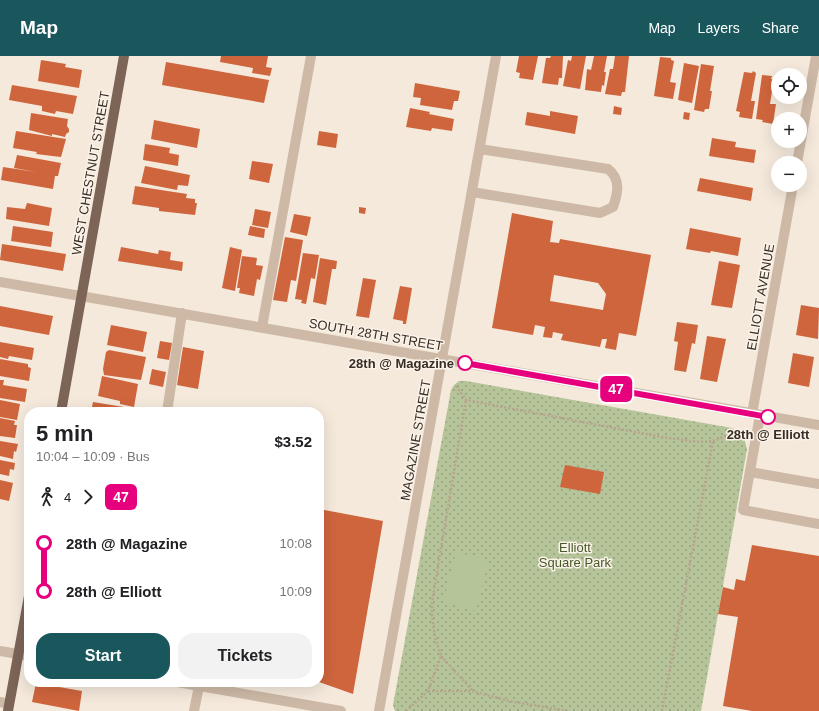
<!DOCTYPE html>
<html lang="en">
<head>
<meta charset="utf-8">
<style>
  body { margin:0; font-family:Arial,sans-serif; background:#f2f2f2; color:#202124; height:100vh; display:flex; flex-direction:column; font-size:15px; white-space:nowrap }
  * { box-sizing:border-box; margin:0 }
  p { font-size:13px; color:#757577 }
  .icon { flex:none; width:22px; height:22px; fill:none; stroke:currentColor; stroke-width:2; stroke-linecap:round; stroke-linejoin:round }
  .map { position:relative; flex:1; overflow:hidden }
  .sheet { position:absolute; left:24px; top:351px; width:300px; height:280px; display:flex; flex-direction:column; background:#fff; border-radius:16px; box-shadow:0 4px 16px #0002 }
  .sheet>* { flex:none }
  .badge { padding:0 8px; border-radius:6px; font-size:14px; line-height:26px }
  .fabs { position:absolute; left:771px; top:12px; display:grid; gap:8px }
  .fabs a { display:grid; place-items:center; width:36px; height:36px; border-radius:50%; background:#fff; box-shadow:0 4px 16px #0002; font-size:20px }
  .map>.badge { position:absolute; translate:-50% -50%; box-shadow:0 0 0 2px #fff }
  .legs { display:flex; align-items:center; gap:6px; height:44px; padding:0 12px; font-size:13px }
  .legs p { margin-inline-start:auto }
  .head { display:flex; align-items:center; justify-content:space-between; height:68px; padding:0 12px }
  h1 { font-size:22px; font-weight:600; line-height:30px }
  .primary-button { display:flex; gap:8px; margin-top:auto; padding:8px 12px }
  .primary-button a { flex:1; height:46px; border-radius:16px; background:#19575d; color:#fff; font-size:16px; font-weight:600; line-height:46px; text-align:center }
  .primary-button a+a { background:#f2f2f2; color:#202124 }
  ul { padding:0 12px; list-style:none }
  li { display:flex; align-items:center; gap:14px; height:48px; font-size:15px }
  li i { display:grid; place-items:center; width:6px; height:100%; margin:0 5px; background:currentColor }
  li i::after { content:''; width:10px; height:10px; margin:-5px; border:3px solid; border-radius:50%; background:#fff }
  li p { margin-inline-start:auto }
  li:first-child i { background:linear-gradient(#0000 50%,currentColor 0) }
  li:last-child i { background:linear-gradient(currentColor 50%,#0000 0) }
  header { display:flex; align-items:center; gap:24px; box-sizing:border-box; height:56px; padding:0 20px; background:#19575d; color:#fff }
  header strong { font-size:19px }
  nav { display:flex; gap:22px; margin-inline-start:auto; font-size:14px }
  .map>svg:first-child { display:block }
  .park { fill:url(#park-dots) }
  .pitch { fill:#b5c499 }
  .building { fill:#cf653d; fill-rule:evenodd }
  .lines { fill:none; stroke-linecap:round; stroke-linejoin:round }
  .path { stroke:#b9a390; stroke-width:2.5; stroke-dasharray:2 2; stroke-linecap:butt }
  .minor { stroke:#cdb9a6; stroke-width:10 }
  .major { stroke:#7c6457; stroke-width:10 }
  .line-1-casing { stroke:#fff; stroke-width:9 }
  .line-1 { stroke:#e6007e; stroke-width:6 }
  .stop-1-dot { fill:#fff; stroke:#e6007e; stroke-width:2 }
  .labels { text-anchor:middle; stroke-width:3; stroke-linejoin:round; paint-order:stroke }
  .street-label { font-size:13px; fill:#382d27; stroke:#fbf3e8 }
  .stop-label { font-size:13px; font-weight:bold; fill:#382d27; stroke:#fbf3e8; text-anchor:end }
  .park-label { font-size:13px; fill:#465929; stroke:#fbf3e8 }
</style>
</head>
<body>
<header>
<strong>Map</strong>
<nav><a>Map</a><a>Layers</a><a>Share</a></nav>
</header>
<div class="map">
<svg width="819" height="655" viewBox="0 0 819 655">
  <defs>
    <pattern id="park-dots" width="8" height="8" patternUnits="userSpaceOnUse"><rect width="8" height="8" fill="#b5c499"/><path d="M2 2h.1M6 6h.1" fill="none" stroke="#94a07d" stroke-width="1.8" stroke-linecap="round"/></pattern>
  </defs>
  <rect width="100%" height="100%" fill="#f4e9db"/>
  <path class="park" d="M459 325H466L732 372 744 382 747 393 701 655H395L393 649 451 334 454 329Z"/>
  <path class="pitch" d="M456 496 489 504 476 555 443 546Z"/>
  <path class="building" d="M221 0H268L266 11 272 12 270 20 252 17 253 12 220 6Z
    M519 0H538L533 24 519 22 520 17 516 16Z
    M551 0H563L562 22H559L558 29 542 27 546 2H550Z
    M572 0H586L580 33 563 30 568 4 571 5Z
    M594 0H607L604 16H606L604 30 602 29 601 36 585 34 587 13 591 14Z
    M615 0H629L625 36H622L621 40 605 38 610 13H613Z
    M660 1 671 2V4L674 5 670 26 676 27 673 43 654 40Z
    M41 4 66 8 65 11 82 14 79 32 38 25Z
    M166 6 269 24 264 47 162 29Z
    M684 7 699 10 692 47 678 44Z
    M701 8 714 10 710 35H712L709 53H705L704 56 694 54Z
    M753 15 756 17 751 45H755L752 63 739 61 740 56 736 55 744 16 752 17Z
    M762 19 772 20 771 23H774L770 48H776L773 68 762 66 763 64 756 63Z
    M415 27 460 35 458 45H454L452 54 420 49 421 42 413 41Z
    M12 29 77 40 73 58 56 55 55 58 42 55V50L9 44Z
    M614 50 622 52 621 59 613 58Z
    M410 52 430 56 429 58 454 63 452 75 432 72 431 75 406 71Z
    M550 55 578 60 575 78 525 69 527 56 550 60Z
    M684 56 690 57 689 64 683 63Z
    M31 57 68 63 67 70 69 73V76L66 78 65 81 52 78V80L29 74Z
    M154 64 200 73 197 92 151 83Z
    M16 75 66 83 61 101 36 98 37 96 13 92Z
    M319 75 338 78 336 92 317 89Z
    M712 82 736 86 735 91 756 94 754 107 709 100Z
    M145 88 170 92 169 97 179 99 178 110 143 104Z
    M17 99 61 107 58 120H55L53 133 1 124 3 111 36 116 14 112Z
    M252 105 273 108 269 127 249 123Z
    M145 110 190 119 188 130 178 129 177 134 141 127Z
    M700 122 753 132 751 145 697 135Z
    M135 130 187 138 186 142 195 143V147H197L195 159 159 155V152L132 148Z
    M27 147 52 152 49 170 6 163 7 151 25 153Z
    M359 151 366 152 365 158 359 157Z
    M255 153 271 156 268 172 252 169Z
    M512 157 553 165 550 186 559 187 560 183 651 199 636 280 619 277 616 294 605 292 607 283H602L600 291 561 284 563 278 553 276 552 282 543 281 545 271 535 269 533 279 492 272ZM554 219 598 227 606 238 603 254 550 245Z
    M294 158 311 161 307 180 290 176Z
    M13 170 53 176 51 191 11 185Z
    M250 170 265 173 264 182 248 179Z
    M690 172 741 182 738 200 711 195 710 197 686 193Z
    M285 181 303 184 296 225 291 224 287 246 273 244Z
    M2 188 66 198 63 215 0 204Z
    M121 191 158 198 159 194 171 196 170 204 183 206 182 215 118 205Z
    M230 191 242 194 235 235 222 232Z
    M303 197 319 199 315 223 311 222 306 248 301 247 302 244 295 243Z
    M242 200 257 202 256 209 263 210 260 224 257 223 254 240 239 237 240 232H237Z
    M320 202 337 205 336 213H332L326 249 313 246Z
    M719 205 740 209 732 252 711 249Z
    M363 222 376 224 369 262 356 260Z
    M400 230 412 232 406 268H403V265L393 263Z
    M801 249 819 252 818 283 796 279Z
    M0 250 53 260 49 279 0 270Z
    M677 266 698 269 695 288 692 287 686 316 674 314 678 286 674 285Z
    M111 269 147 276 143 296 107 289Z
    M707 280 726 283 717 326 700 323Z
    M160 285 172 287 169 304 157 302Z
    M0 286 34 292 32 304 9 300 8 303 0 301Z
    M183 291 204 295 198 333 177 329Z
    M109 294 146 301 141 324 104 319 103 313 106 296Z
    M793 297 814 301 809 331 788 327Z
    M0 303 28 308V311L31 312 29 325 0 320Z
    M152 313 166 316 163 331 149 328Z
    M102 320 138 328 134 351 120 348V345L98 340Z
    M0 324H4L3 329 27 333 25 346 0 342Z
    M0 344 20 348 17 364 0 361Z
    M93 346 124 351 123 356H91Z
    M0 362 15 365 14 369H17L15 382 0 380Z
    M0 385 18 388 16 396 14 395 13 403 0 400Z
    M0 404 15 407 14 414 10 413 9 420 0 418Z
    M565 409 604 416 600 438 560 431Z
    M0 424 13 427 9 445 0 443Z
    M319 453 383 465 353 638 319 626Z
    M752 489 819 500V655H752L723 650 738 561 718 558 723 531 734 534 736 523 745 525Z
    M36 627 82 635 79 655 32 646Z"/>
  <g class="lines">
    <path class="path" d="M456 330 466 344 662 381 699 386 713 385 733 377
      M441 600 472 634
      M428 635H472L509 645 568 655
      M406 655 428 635 441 600 435 581 432 560V546L466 344
      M662 655 713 385"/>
    <path class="minor" d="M797 107 816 0
      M472 136 600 157 613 151C618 137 621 123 608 113L480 93
      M0 226 819 369
      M262 271 311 0
      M167 356 182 257
      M752 358 793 129
      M760 359 743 454 819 468
      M750 416 819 428
      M0 595 29 600
      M177 626 341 655
      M0 646 9 648
      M194 655 199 630
      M379 655 496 0"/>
    <path class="major" d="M61 356 124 0
      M8 655 29 540"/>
  </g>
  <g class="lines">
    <g class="line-1-casing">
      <path id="line-1" d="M465 307 768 361"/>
    </g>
    <use href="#line-1" class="line-1"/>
  </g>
  <g class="stop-1-dot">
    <circle cx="465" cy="307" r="7"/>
    <circle cx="768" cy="361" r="7"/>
  </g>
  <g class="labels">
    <g class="street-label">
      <text transform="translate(90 117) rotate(-80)" y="5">WEST CHESTNUT STREET</text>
      <text transform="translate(760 241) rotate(-80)" y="5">ELLIOTT AVENUE</text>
      <text transform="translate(376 278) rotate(10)" y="5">SOUTH 28TH STREET</text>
      <text transform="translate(415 384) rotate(-80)" y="5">MAGAZINE STREET</text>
    </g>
    <g class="stop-label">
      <text x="454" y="312">28th @ Magazine</text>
      <text x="768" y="383" text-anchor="middle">28th @ Elliott</text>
    </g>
    <g class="park-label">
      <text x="575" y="496">Elliott<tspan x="575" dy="15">Square Park</tspan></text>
    </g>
  </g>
</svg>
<div class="fabs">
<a><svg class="icon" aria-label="locate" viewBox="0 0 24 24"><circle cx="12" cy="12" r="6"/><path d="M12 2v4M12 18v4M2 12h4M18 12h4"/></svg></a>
<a>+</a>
<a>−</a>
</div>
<b class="badge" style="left:616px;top:333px;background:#e6007e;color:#fff">47</b>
<section class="sheet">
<div class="head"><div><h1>5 min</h1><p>10:04 – 10:09 · Bus</p></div><b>$3.52</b></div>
<div class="legs"><svg class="icon" aria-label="walk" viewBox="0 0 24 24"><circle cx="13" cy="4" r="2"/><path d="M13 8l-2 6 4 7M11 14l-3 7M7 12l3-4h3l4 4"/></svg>4<svg class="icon" aria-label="forward" viewBox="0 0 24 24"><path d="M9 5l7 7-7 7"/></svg><b class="badge" style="background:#e6007e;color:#fff">47</b></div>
<ul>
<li><i style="color:#e6007e"></i><b>28th @ Magazine</b><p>10:08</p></li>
<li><i style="color:#e6007e"></i><b>28th @ Elliott</b><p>10:09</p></li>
</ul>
<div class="primary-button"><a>Start</a><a>Tickets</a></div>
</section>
</div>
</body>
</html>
